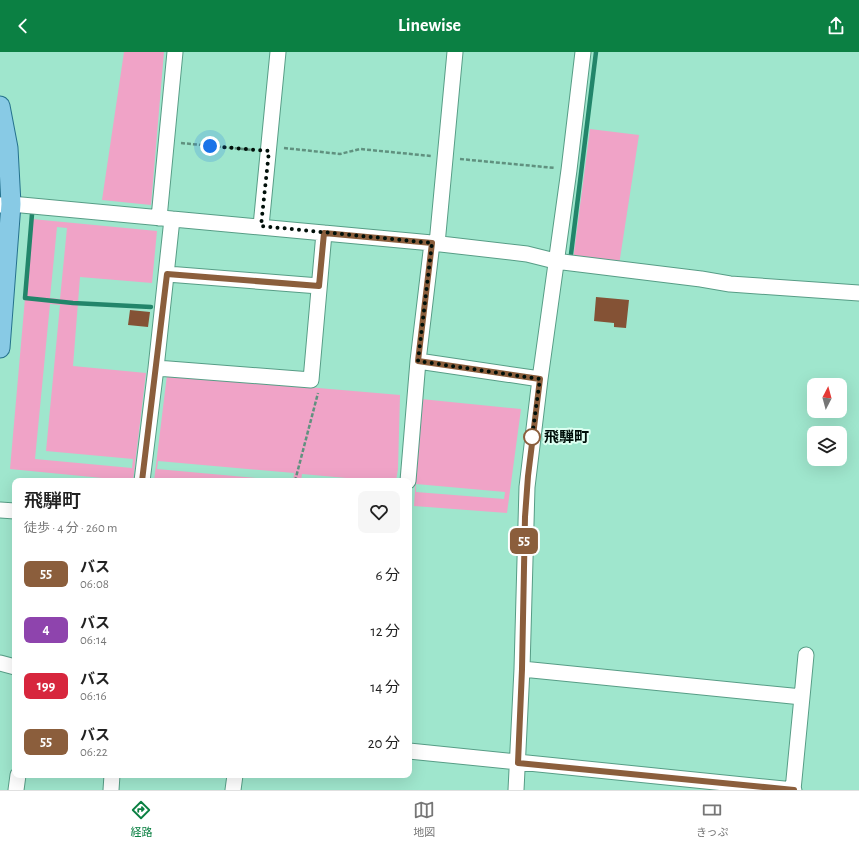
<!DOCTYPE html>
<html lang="ja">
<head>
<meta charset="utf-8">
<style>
  body { margin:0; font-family:"Alegreya Sans","Noto Sans JP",sans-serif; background:#f6f6f6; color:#222; height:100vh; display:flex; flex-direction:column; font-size:15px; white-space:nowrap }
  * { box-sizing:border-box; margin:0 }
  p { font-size:13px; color:#767676 }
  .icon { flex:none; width:22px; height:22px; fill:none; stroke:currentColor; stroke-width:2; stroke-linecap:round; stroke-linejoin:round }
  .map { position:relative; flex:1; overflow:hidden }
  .panel { position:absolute; left:12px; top:426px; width:400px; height:300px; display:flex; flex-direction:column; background:#fff; border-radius:8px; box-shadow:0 4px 16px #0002 }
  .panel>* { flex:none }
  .badge { padding:0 8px; border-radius:6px; font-size:14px; line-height:26px }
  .needle { width:26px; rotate:6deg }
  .tools { position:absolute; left:807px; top:326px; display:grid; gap:8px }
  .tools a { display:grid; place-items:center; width:40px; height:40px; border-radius:8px; background:#fff; box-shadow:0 4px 16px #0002; font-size:20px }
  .you { position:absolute; width:20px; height:20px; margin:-10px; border:3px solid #fff; border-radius:50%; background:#1a73e8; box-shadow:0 0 0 6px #1a73e833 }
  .map>.badge { position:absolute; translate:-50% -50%; box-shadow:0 0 0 2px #fff }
  .round { display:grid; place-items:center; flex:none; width:42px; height:42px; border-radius:8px; background:#f6f6f6 }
  .headline { display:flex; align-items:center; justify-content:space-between; height:68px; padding:0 12px }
  h1 { font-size:19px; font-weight:600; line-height:30px }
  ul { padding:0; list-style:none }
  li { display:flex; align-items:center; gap:12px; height:56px; padding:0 12px }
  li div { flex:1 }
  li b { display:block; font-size:15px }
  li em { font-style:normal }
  li .badge { min-width:44px; font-weight:700; text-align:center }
  header { display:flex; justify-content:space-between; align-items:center; height:52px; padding:0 12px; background:#0b8043; color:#fff; font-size:18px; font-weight:600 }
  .tab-bar { display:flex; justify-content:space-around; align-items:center; height:56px; border-top:1px solid #e0e0e0; background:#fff; font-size:11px; color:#767676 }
  .tab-bar a { display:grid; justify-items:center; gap:2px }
  .tab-bar .current { color:#0b8043 }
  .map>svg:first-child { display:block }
  .green { fill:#f0a3c7; fill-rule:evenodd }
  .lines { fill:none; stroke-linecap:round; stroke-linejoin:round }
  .stream { stroke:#22856a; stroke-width:4.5 }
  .building { fill:#845235 }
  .minor-casing { stroke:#579d86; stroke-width:17 }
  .major-casing { stroke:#25718d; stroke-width:21 }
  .path { stroke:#60917f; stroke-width:2.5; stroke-dasharray:4 2; stroke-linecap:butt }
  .minor { stroke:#fff; stroke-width:15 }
  .major { stroke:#88cae5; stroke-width:19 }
  .line-casing { stroke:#fff; stroke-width:9 }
  .line { stroke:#8b5e3c; stroke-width:6 }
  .walk { stroke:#000f09; stroke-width:4; stroke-dasharray:0 7.2 }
  .stop-dot { fill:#fff; stroke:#8b5e3c; stroke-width:2 }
  .labels { text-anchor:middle; stroke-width:4; stroke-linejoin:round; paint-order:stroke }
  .stop-label { font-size:15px; font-weight:bold; fill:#000f09; stroke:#dcfff1; text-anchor:start }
</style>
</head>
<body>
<header><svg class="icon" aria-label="back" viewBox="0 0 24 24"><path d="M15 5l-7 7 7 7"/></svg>Linewise<svg class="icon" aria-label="share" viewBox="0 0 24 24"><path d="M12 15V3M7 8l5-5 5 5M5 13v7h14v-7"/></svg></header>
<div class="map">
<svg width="859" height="738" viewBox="0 0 859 738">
  <rect width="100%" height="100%" fill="#9fe6cd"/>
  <path class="green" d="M124 0H164L151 153 102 148Z
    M590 77 639 83 619 213 573 208Z
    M32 167 157 179 152 231 80 225 73 314 146 321 133 429 10 417ZM57 175 67 176 60 247 50 246ZM50 252 60 253 46 399 133 407 132 416 35 407Z
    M167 323 400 343 398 417 396 429H380L302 422 301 429H293L294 421 158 409 157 417 289 429H154Z
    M421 347 521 357 507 461 414 454ZM416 432 505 440 504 447 416 440Z"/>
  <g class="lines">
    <path class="stream" d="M32 162 25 246 73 251 151 255
      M571 202 596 0"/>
  </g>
  <path class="building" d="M596 245 629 248 626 276 614 275V271L594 269Z
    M130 258 150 260 148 275 128 273Z"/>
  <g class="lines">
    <g class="minor-casing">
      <path id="minor" d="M0 153 11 152 432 191 527 202 555 209 701 227 730 232 859 241
        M159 166 175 0
        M261 174 278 0
        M437 192 455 0
        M167 222 319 234
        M418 309 540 327
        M156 316 311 328 324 181
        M142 429 156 316 172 167
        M408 429 418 309 432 191
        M0 458 15 459
        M0 611 15 615
        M522 617 802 645 793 738
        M802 645 806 603
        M409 699 794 738
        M16 738 18 723
        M111 738 112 723
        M233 738 235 723
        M516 738 522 617 527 435 540 327 569 118 583 0"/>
    </g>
    <g class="major-casing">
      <path id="major" d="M0 54 8 96 11 152 0 296"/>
    </g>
    <path class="path" d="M181 91 253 98
      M284 96 340 102 360 97 431 104
      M460 107 555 116
      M295 429 318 341"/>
    <use href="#minor" class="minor"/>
    <use href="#major" class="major"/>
  </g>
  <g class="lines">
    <g class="line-casing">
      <path id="line" d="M142 429 167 222 319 234 324 181 432 191 418 309 540 327 528 424 525 465 522 617 518 711 794 738"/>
    </g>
    <use href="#line" class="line"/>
    <path class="walk" d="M210 94 269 99 261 174 432 191 418 309 540 327 532 385"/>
  </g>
  <circle class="stop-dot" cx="532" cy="385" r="8"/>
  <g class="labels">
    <g class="stop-label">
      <text x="544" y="390">飛騨町</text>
    </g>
  </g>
</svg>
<div class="tools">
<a><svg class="needle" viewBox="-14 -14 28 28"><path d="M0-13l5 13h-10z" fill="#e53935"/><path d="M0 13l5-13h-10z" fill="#767676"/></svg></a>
<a><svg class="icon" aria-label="layers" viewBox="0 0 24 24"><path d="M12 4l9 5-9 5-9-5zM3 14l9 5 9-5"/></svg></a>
</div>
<div class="you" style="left:210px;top:94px"></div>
<b class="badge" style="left:524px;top:489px;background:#8b5e3c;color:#fff">55</b>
<section class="panel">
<div class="headline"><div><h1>飛騨町</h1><p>徒歩 · 4 分 · 260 m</p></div><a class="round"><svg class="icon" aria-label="heart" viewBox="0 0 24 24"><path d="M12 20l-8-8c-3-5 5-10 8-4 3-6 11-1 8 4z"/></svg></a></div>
<ul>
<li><span class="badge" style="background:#8b5e3c;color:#fff">55</span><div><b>バス</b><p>06:08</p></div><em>6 分</em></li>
<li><span class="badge" style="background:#8e44ad;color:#fff">4</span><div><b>バス</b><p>06:14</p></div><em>12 分</em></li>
<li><span class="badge" style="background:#d7263d;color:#fff">199</span><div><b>バス</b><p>06:16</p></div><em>14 分</em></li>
<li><span class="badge" style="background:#8b5e3c;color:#fff">55</span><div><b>バス</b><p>06:22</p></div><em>20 分</em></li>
</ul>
</section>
</div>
<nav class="tab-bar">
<a class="current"><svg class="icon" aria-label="directions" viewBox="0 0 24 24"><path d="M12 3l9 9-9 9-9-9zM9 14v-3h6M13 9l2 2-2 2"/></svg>経路</a>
<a><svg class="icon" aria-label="map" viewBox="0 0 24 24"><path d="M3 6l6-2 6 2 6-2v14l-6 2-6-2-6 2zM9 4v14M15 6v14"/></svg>地図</a>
<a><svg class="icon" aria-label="tickets" viewBox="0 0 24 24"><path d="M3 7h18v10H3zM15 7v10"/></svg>きっぷ</a>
</nav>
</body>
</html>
